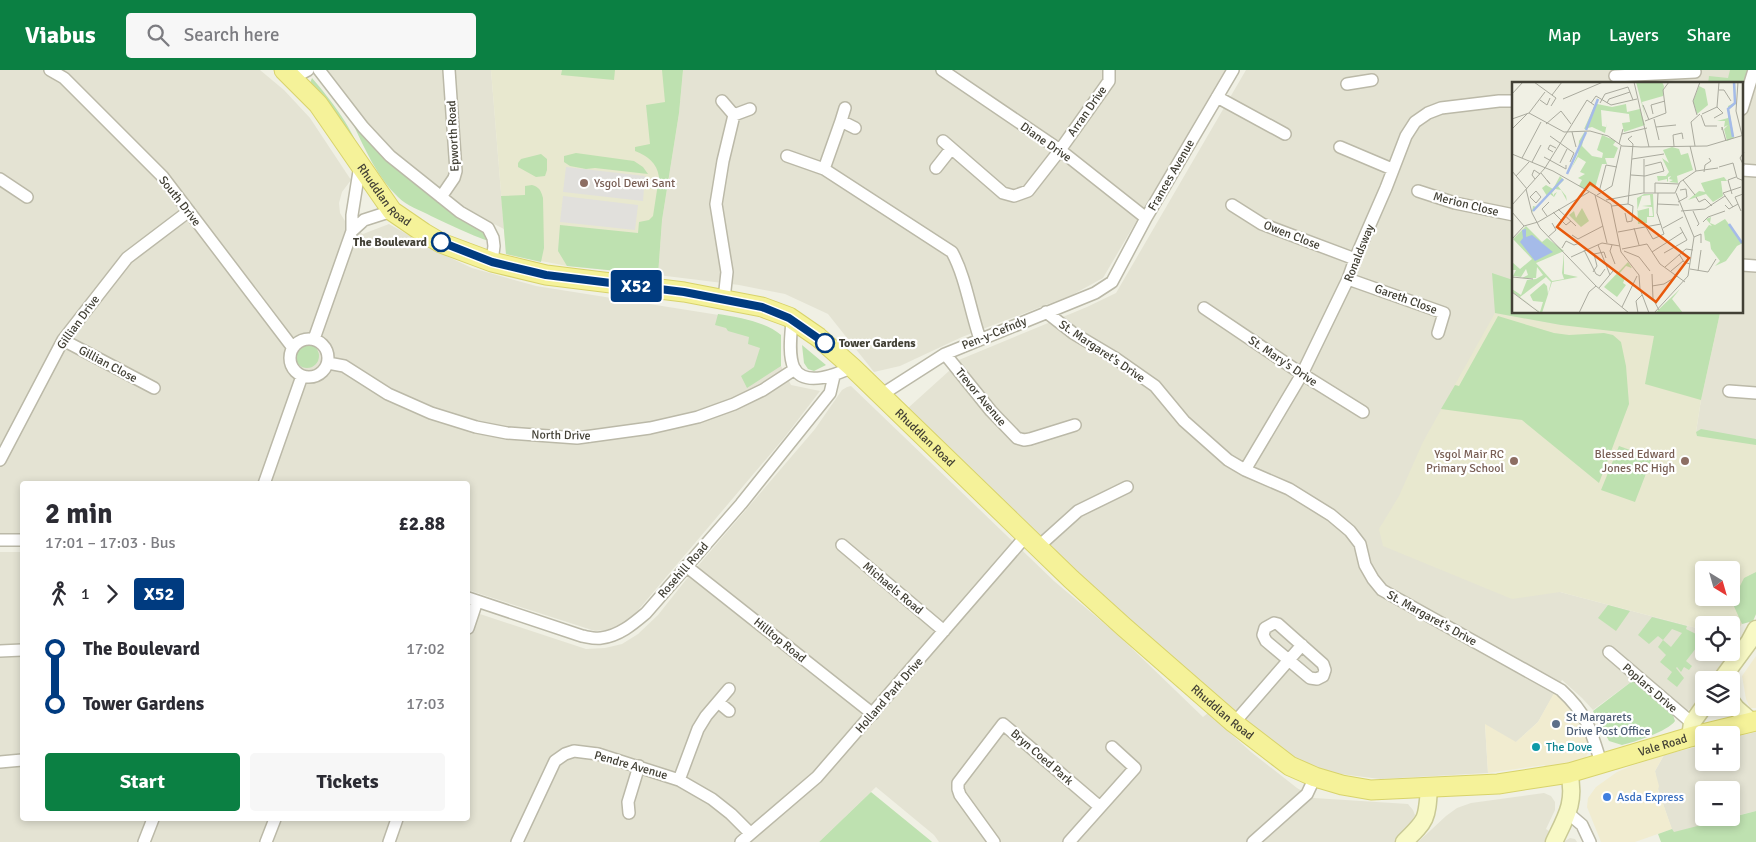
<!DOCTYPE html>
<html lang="en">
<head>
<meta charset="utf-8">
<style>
  body { margin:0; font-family:Signika,sans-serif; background:#f7f7f7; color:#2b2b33; height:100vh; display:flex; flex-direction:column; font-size:19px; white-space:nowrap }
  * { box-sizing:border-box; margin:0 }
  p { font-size:16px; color:#7c7c81 }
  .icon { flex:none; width:28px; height:28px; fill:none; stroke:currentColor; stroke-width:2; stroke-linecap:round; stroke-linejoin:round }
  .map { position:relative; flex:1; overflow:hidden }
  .side { position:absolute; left:20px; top:411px; width:450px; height:340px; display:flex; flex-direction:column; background:#fff; border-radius:5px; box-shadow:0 2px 8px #0003 }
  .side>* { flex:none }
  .badge { padding:0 10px; border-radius:4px; font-size:18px; line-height:32px }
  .needle { width:32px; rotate:143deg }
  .tools { position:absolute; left:1695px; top:491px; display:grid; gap:10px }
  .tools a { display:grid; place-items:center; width:45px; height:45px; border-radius:5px; background:#fff; box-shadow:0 2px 8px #0003; font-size:25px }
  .map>.badge { position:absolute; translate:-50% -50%; box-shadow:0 0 0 2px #fff }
  .legs { display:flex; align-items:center; gap:8px; height:55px; padding:0 25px; font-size:16px }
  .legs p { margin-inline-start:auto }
  .summary { display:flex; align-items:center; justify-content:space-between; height:85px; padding:0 25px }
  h1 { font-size:28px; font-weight:800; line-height:38px }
  .cta { display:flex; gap:10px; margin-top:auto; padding:10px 25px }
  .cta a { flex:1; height:58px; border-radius:5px; background:#0b8043; color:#fff; font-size:20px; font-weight:800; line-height:58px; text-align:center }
  .cta a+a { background:#f7f7f7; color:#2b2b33 }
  ul { padding:0 25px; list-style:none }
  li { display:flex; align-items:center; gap:18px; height:55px; font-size:19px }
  li i { display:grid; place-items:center; width:8px; height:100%; margin:0 6px; background:currentColor }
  li i::after { content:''; width:12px; height:12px; margin:-6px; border:4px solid; border-radius:50%; background:#fff }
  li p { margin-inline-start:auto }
  li:first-child i { background:linear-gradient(#0000 50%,currentColor 0) }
  li:last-child i { background:linear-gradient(currentColor 50%,#0000 0) }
  header { display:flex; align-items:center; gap:30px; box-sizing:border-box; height:70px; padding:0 25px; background:#0b8043; color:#fff }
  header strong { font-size:24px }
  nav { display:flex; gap:28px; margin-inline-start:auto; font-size:18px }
  .search { width:350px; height:45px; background:#f7f7f7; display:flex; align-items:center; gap:12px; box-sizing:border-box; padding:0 18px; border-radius:5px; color:#7c7c81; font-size:19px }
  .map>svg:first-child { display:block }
  .residential { fill:#e4e3d3 }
  .commercial { fill:#f1ecd0 }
  .education { fill:#e8e8cf; fill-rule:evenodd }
  .green { fill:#bee1b0; fill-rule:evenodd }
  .parking { fill:#e1e0dc }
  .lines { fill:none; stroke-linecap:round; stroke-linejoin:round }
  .street-casing { stroke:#bbb9a8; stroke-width:14 }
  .secondary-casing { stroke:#c9c995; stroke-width:19 }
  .primary-casing { stroke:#d8d36b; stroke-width:21 }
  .street { stroke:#fff; stroke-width:11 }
  .secondary { stroke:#f8f9c5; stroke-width:16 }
  .primary { stroke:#f5f299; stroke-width:19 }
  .line-1-casing { stroke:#fff; stroke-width:11 }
  .line-1 { stroke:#003b80; stroke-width:8 }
  .education-dot { fill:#8d6e63; stroke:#fff; stroke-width:2 }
  .stop-1-dot { fill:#fff; stroke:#003b80; stroke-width:2.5 }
  .service-dot { fill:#5c6f8a; stroke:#fff; stroke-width:2 }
  .culture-dot { fill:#0f9aa8; stroke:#fff; stroke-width:2 }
  .shop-dot { fill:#3f7fe0; stroke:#fff; stroke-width:2 }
  .labels { text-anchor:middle; stroke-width:4.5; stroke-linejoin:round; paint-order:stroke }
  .street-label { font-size:12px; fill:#424035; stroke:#fff }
  .education-label { font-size:12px; fill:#785e54; stroke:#fff; text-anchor:end }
  .stop-label { font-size:12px; font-weight:bold; fill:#424035; stroke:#fff; text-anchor:end }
  .service-label { font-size:12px; fill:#4e5e75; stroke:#fff; text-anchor:start }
  .culture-label { font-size:12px; fill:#0d838f; stroke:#fff; text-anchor:start }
  .shop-label { font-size:12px; fill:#366cbe; stroke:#fff; text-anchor:start }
  .inset-river { fill:none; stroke:#a5bbe9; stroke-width:2.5 }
  .inset-road { fill:none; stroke:#aaaa9e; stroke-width:1 }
  .view { fill:#e8590c; fill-opacity:0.15; stroke:#e8590c; stroke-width:2.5 }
  .inset-edge { fill:none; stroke:#424035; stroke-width:2.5 }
</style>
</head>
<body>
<header>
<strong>Viabus</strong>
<div class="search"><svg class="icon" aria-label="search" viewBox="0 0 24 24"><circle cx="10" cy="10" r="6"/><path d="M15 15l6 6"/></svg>Search here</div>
<nav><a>Map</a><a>Layers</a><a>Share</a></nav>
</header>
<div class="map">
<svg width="1756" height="772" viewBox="0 0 1756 772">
  <rect width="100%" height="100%" fill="#f0f0e4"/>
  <path class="residential" d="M0 0H260L284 20 310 48 351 110 342 122 339 133 340 143 345 151 363 164 389 154 440 183 472 198 536 216 744 249 767 257 781 265V296L791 315 820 321 784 368 634 545 620 555 606 560 595 561 468 520V414H22V463L0 464Z
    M327 0H491L504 159 458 136 426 111 388 77 365 51Z
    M683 0H1225L1103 208 1072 225 962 267 900 296 874 302 828 244 785 224 739 215 658 205 662 150 679 43Z
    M1246 0H1756V372L1696 362 1701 330 1720 243 1742 242V14H1514V242L1658 243 1645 314 1560 522 1704 560V582L1730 583 1711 610H1704V620L1691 638 1686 642 1635 609 1593 640 1582 628 1562 610 1538 652 1515 673 1485 655 1488 703 1380 709 1332 703 1303 693 1269 672 1251 658 1092 516 1017 446 908 338 949 301 954 292 1087 237 1116 223Z
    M851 316 1054 511 1119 566 1203 647 1208 643 1251 682 1297 718 1314 728 1408 734 1413 740 1415 745 1413 752 1407 761 1395 772H939L934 765 876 717 819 772H0V482H22V749H468V540L586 579 605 578 622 574 638 564 658 545 685 511 815 359 842 320 847 317Z
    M1756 662V741L1731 747V720H1704V748H1730L1673 763 1658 719 1655 701 1664 685 1704 675V692H1731V668Z
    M1544 723 1551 726 1555 732V740L1546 759 1565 771 1570 768 1575 769 1577 772H1418L1446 746 1457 738 1471 733Z"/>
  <path class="commercial" d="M1756 586V638H1750L1746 629 1742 606Z
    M1554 623 1567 633 1580 650 1590 674 1589 681 1585 689 1550 700 1544 695 1488 703 1485 654 1516 672 1538 652Z
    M1664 685 1655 701 1659 716 1658 720 1672 759 1635 772H1601L1587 737 1588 728 1596 717 1617 702 1631 696Z"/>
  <path class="education" d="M491 0H683L679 43 662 150 658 205 567 196 506 184Z
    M1495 243 1561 255 1720 243 1701 330 1696 362 1756 372V544L1753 551 1742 554 1738 559 1739 570 1731 568V555H1704V560L1560 522 1512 529 1383 476 1379 459 1399 426 1423 372ZM1704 500H1731V528H1704Z"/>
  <path class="green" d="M562 0H615L614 10 561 5Z
    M662 0H683L679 43 662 150 658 205 567 196 558 181 560 155 638 163 639 152 649 150 653 146 659 107C657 93 648 86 635 81V77L650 74 646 35 665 32Z
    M1730 0H1750L1742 29V14H1708L1709 6 1728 8Z
    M312 8C334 34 347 51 361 82L310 13Z
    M353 54H355C374 74 393 95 415 114 436 132 461 147 486 160L488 171C469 164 450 155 431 146 420 140 407 136 398 127 377 107 365 79 353 54Z
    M576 83 634 91 643 97 648 104 595 98 586 99 570 96 564 92V86Z
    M541 84 547 89V100L545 106 536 107 518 97V93L521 89Z
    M532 115C539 117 541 120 543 128L544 178 541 192 506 184 501 126 525 125V116Z
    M1492 203 1513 210 1514 242 1720 243 1701 330 1645 314 1654 266 1561 255 1495 243Z
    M718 244C737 247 767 252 781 265V296L747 318 741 306 754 297 760 278 748 274 749 267 728 261 726 258 715 255Z
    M1498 246 1554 263 1569 265 1604 263 1613 265 1621 272 1626 296 1629 334 1599 413 1522 350 1441 339 1455 315 1459 316Z
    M295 286a12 12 0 1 1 24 0a12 12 0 1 1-24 0Z
    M802 275 826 295 814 301 808 299 804 293Z
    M1701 359 1756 369V375L1697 366 1696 362Z
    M1619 376 1652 388 1635 432 1601 420Z
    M1756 502V544L1753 551 1742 554 1732 532 1744 508Z
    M1608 535 1630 541 1616 561 1598 548Z
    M1652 547 1687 556 1686 559 1704 568V574L1700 573 1686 591 1692 596 1689 600 1684 597 1681 602 1677 597 1676 598 1684 608 1677 617 1667 609 1672 602 1660 592 1666 585 1658 577 1663 570 1658 566 1649 574 1638 565ZM1672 559 1682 563 1671 577 1663 570Z
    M1635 609 1672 642 1675 651C1668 661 1635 672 1622 675L1609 671 1593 641Z
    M871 722 931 771 932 772H819Z
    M1756 741V772H1661L1658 764 1672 759 1674 762Z"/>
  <path class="parking" d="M566 97 645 106 643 131 563 122Z
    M563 126 638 135 635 160 560 152Z"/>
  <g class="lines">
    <g class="street-casing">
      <path id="street" d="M50 0 64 8 163 107 293 278
        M319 0 363 57 390 86 460 142 488 158 493 168 494 176 492 192
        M942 0 1060 80 1146 148
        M1615 6 1695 2
        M293 8 308 0
        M1347 14 1372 10
        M1217 27 1285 64
        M722 31 734 45 750 39
        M1742 39 1754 0
        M841 51 845 38
        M943 71 1003 123 1014 126 1028 121 1060 80 1109 11V0
        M1340 77 1392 99
        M787 86 824 99 952 182C966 208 970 240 980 269
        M936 98 951 79
        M824 99 841 51 855 58
        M1742 100 1756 101
        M0 109 27 127
        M1418 121 1455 133 1514 145
        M441 127 454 108 456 101 449 0
        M1232 135 1262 154 1355 189
        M352 161V145L360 95
        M1742 195 1756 196
        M1348 209 1444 243 1438 263
        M724 229 727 202 716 134 723 91 734 45
        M1204 238 1302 304 1363 342
        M1046 242 1073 263 1115 288 1155 316 1184 351 1228 390 1245 400 1289 419 1331 445 1350 461 1360 474 1365 495 1373 509 1382 520 1561 620C1587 644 1591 660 1601 693
        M792 251C791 264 788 285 794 298 805 318 838 304 852 297
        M290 288a19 19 0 1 1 38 0a19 19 0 1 1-38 0Z
        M314 269 352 161 364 150 392 141
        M63 270 154 318
        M945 284 991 341 1017 368 1024 370 1030 369 1075 355
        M328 293 344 296 388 324 431 343 476 357 507 363 577 368 650 358 698 347 734 334 763 320 795 299
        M1729 321 1756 323
        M881 325 945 284 1095 223 1112 212 1146 148 1233 0
        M0 390 63 270 127 188 189 141
        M1245 400 1302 304 1348 209 1355 189 1386 118 1406 66 1415 52 1428 43 1441 38 1499 31H1514
        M264 414 302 306
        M0 470H22
        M842 475 944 561
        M1038 477 1078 441 1127 417
        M686 496 873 644
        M468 528 582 566C588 567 595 569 601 568 619 566 633 554 646 543L741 434 830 323 834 306
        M1274 553 1278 554 1323 594 1325 600 1323 606 1317 609 1310 608 1266 571 1263 565 1265 558Z
        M468 558 477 531
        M0 581 22 580
        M1609 582 1692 653
        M718 632 729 641
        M1234 653 1302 575
        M0 692 22 690
        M679 710 698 659 706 646 729 619
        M629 743 628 732 639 696
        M1568 743 1582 755 1590 772
        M144 772 153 749
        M266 772 275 749
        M389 772 397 749
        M517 772 555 691 565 684 574 681 598 684 679 710 712 729 731 744 750 763
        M741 772 817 707 1026 466
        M994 772 960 725 958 719V713L1003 654 1100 737
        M1069 772 1135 698 1112 677
        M1253 772 1307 724 1315 707"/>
    </g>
    <g class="secondary-casing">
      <path id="secondary" d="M1721 610 1749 572 1756 559
        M1731 631 1736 638 1752 652
        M1690 667 1692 653 1704 636
        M1404 772C1427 750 1427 749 1429 718
        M1554 772C1566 747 1576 732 1569 703"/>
    </g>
    <g class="primary-casing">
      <g id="primary">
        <path id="s1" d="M284 0 318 34 392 141 424 163 441 173 492 192 546 205 684 222 762 237 789 247 818 267 852 297 1071 509 1124 557 1234 653 1290 696 1315 707 1342 715 1371 720 1498 714 1569 703 1690 667 1756 651"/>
      </g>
    </g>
    <use href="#street" class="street"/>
    <use href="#secondary" class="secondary"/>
    <use href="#primary" class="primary"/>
  </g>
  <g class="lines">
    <g class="line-1-casing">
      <path id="line-1" d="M441 172 492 192 546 205 684 222 762 237 789 248 825 273"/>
    </g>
    <use href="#line-1" class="line-1"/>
  </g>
  <g class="education-dot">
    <circle cx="584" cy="113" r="5"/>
    <circle cx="1514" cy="391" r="5"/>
    <circle cx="1685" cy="391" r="5"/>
  </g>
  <g class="stop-1-dot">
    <circle cx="441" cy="172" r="9"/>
    <circle cx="825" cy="273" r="9"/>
  </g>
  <circle class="service-dot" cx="1556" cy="654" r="5"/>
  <circle class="culture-dot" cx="1536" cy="677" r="5"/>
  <circle class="shop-dot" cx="1607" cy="727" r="5"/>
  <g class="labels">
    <g class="street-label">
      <text transform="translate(1087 41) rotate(-55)" y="4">Arran Drive</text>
      <text transform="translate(453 66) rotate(-93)" y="4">Epworth Road</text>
      <text transform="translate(1046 72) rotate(35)" y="4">Diane Drive</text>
      <text transform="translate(1171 105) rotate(-60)" y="4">Frances Avenue</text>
      <text dy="4" stroke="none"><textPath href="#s1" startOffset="161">Rhuddlan Road</textPath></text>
      <text transform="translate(180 131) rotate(52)" y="4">South Drive</text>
      <text transform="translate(1466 134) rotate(14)" y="4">Merion Close</text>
      <text transform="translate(1292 165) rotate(21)" y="4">Owen Close</text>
      <text transform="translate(1359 183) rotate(-68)" y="4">Ronaldsway</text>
      <text transform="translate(1406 229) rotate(20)" y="4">Gareth Close</text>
      <text transform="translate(78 252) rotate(-54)" y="4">Gillian Drive</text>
      <text transform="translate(994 263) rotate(-22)" y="4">Pen-y-Cefndy</text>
      <text transform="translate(1102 281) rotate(34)" y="4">St. Margaret's Drive</text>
      <text transform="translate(1283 291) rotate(34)" y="4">St. Mary's Drive</text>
      <text transform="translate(108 294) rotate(28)" y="4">Gillian Close</text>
      <text transform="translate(981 327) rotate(50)" y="4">Trevor Avenue</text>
      <text transform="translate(561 365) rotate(1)" y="4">North Drive</text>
      <text dy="4" stroke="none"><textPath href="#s1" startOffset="776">Rhuddlan Road</textPath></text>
      <text transform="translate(683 500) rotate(-49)" y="4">Rosehill Road</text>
      <text transform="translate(893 518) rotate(40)" y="4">Michaels Road</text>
      <text transform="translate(1432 548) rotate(29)" y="4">St. Margaret's Drive</text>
      <text transform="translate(780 570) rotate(39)" y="4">Hilltop Road</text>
      <text transform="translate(1650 618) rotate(41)" y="4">Poplars Drive</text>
      <text transform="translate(889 625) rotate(-49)" y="4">Holland Park Drive</text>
      <text dy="4" stroke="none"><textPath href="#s1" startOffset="1181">Rhuddlan Road</textPath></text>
      <text dy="4" stroke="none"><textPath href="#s1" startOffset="1649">Vale Road</textPath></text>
      <text transform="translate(1042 687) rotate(41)" y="4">Bryn Coed Park</text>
      <text transform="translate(631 695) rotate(16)" y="4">Pendre Avenue</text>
    </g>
    <g class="education-label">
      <text x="594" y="117" text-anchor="start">Ysgol Dewi Sant</text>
      <text x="1504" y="388">Ysgol Mair RC<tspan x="1504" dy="14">Primary School</tspan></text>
      <text x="1675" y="388">Blessed Edward<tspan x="1675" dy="14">Jones RC High</tspan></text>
    </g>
    <g class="stop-label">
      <text x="427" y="176">The Boulevard</text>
      <text x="839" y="277" text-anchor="start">Tower Gardens</text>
    </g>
    <g class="service-label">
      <text x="1566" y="651">St Margarets<tspan x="1566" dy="14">Drive Post Office</tspan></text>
    </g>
    <g class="culture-label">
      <text x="1546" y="681">The Dove</text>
    </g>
    <g class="shop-label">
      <text x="1617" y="731">Asda Express</text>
    </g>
  </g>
  <g transform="translate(1512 12)">
    <rect width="231" height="231" fill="#f0f0e4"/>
    <path d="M124 0H150L152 4 151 14 130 20 134 38ZM223 0 224 22 217 27 222 56 215 59 212 47 216 43 212 45 213 39H205L216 36V24L222 21ZM187 4 193 7 196 23 185 32 181 19ZM86 16 85 22 100 25 114 22 115 30 128 27 133 43 112 50 110 41 118 40 117 32 89 28 90 44 94 45 95 41 93 51 80 45 72 47ZM73 49 70 64 80 74 90 76 91 71 85 68 90 53 104 59 101 63 106 66 102 76H93L95 82H90L83 106 75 103 73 107 67 104 70 98 66 96 73 92 68 90 74 80 66 75 59 87 66 72 67 59ZM160 65 167 67 169 73 176 71 181 88 165 94 166 101 157 100 161 98 157 97 159 94 156 95V99L155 100V97L146 99 145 94H154L157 90 150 76 157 81 151 68ZM184 90 189 101 212 95 215 99H209L211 114 201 120 194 112 176 118 187 109 193 110ZM48 94 52 98 46 104 54 114 55 119 49 108 43 107 40 111 42 114V112L45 110 42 115 38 112 20 130 21 124 25 125 35 114 30 106 34 103 41 107ZM132 112H141L142 135H135V141L126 142 125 116ZM138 113 139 123 130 124 140 125 141 134H137V126L125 129 130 114ZM70 126 77 139 69 145 57 133 62 129 64 136ZM199 135 198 141 203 143 213 137 231 161 225 164 214 179 203 184 208 179 199 167 198 160 193 158 192 150 197 143 200 144 194 137ZM14 144 30 160 35 156 52 169 24 181 40 199 52 197 50 191 52 171V192L66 195 40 200 30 231 0 210V207L9 213 15 198 24 197 31 193 25 185 24 196H10L16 193 14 187 9 195 1 194 4 188H0V180L8 187 20 177 1 157ZM34 195 39 200 36 212 35 204 32 201 18 213 21 219 31 220 28 230 8 215ZM116 180 120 186 114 184 107 192 113 196 111 201 114 203 105 215 92 205ZM168 207 160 217 171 231H143Z" fill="#bee1b0" fill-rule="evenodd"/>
    <path d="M14 147V155L20 153 41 170 23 179 8 160 11 156 10 148Z" fill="#a5bbe9"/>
    <path class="inset-river" d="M74 48 86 17M221 55 216 27 223 21 222 0M55 92 74 50M21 129 51 97M217 142 230 161"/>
    <path class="inset-road" d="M22 0 44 16 39 24M122 0 137 65M226 0 224 29 230 53M207 8H212L219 19M0 12 11 0M40 13 50 0M51 17 91 0M28 18 35 23 38 16M79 21 84 14 99 23 125 17M88 21 93 12 116 5 121 18M95 21 97 17 118 10M131 23 137 38M17 31 33 10M141 32 139 23 153 19M190 32 205 25 207 0M185 33 181 19 188 0M189 33 193 44H205M202 36 211 31 205 25M0 37 17 31 52 50 78 49 96 54 110 64 129 65 195 64 232 53M142 37 147 58M133 39 154 31 151 8 157 0M34 42 49 29 59 42M144 45 164 43M0 47 15 32M210 48V45L214 59M60 50 64 65M110 52 135 46M38 54 62 71 58 80M107 62 111 47M162 64 161 53 170 51 171 57M183 64 179 40 188 32M41 70 36 67 38 63 44 66M232 70 228 76 232 84M0 72 41 89 99 122 109 170 127 193 128 207 137 231M32 75 54 87V83M10 76 29 40M120 77 152 72M132 77V111M20 80 29 63M48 81 55 67M207 85 221 81 225 96 232 99M0 89 15 107M184 89 206 86M192 90 193 83 199 79 197 76M29 91 38 102 35 98M119 93 133 94 152 89 149 80 133 84M4 94 17 80M23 97 20 93 22 88 28 92M171 98 183 113M14 107 20 131 28 146 84 204 117 231M87 110 94 83 105 85M143 111V101L167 102M163 111 168 100 184 89 178 64M220 112 216 98 224 95M83 113 95 161M85 113 100 104 109 64M18 115 24 109 29 115 24 121 18 115M184 115 187 120 193 117 200 124M94 118 131 111H163M166 120 175 115 174 107 168 108M116 122 121 62 116 57 120 54M145 122 167 123M0 123 33 86 75 18 82 23M213 123 217 127 226 122M100 124 116 122M221 125 211 111 229 105M46 127 64 144M169 129 193 127 213 114M181 129 187 142 185 144M229 129 223 115 231 112M0 130 12 144M41 130 54 143 59 139M113 131 115 140 120 139 121 124 116 122M35 134 30 127 37 120M191 140 196 135 213 129M134 145 141 157 152 152 145 131 146 111M122 146 127 163M151 146 171 135M106 150 149 142M60 153 66 157 91 144M36 155 44 148 40 141M182 155 189 152V161M0 157 12 144 26 140 77 110M86 163 98 193M100 163 98 169 103 182M50 166 54 159 62 163 68 161M110 167 135 162 148 182 173 200M72 168 84 192 88 194 93 187M112 169 127 175 138 189M140 170 171 150M152 171 175 158 168 145M167 172 172 180 178 182M59 175 90 161 108 164M153 185 174 167 181 168M178 187 196 190 204 177M159 189 171 179M186 189 189 168M81 190 85 184 82 172 92 170 94 176M140 192 141 217 147 228M0 195 21 197M140 204 152 202 165 194M87 206 101 189M0 210 28 231M110 225 125 194M67 231 77 210 84 204M126 231 124 219 130 213M142 231 176 194 182 155 164 111"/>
    <path class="view" d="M78 101 177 176 144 220 45 145Z"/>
    <rect width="231" height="231" class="inset-edge"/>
  </g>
</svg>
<div class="tools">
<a><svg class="needle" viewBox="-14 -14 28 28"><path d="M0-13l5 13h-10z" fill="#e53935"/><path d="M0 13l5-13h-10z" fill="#7c7c81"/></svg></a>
<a><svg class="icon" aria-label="locate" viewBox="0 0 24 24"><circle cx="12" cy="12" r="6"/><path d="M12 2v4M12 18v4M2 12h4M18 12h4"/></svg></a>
<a><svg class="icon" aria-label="layers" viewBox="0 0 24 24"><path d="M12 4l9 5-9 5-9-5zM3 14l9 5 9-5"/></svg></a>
<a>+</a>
<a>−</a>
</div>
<b class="badge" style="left:636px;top:216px;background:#003b80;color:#fff">X52</b>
<section class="side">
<div class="summary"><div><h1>2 min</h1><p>17:01 – 17:03 · Bus</p></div><b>£2.88</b></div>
<div class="legs"><svg class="icon" aria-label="walk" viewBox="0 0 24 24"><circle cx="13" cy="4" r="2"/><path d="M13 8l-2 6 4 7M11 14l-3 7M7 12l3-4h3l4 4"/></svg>1<svg class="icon" aria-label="forward" viewBox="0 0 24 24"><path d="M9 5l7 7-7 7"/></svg><b class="badge" style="background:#003b80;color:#fff">X52</b></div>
<ul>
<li><i style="color:#003b80"></i><b>The Boulevard</b><p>17:02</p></li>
<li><i style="color:#003b80"></i><b>Tower Gardens</b><p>17:03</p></li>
</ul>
<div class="cta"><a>Start</a><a>Tickets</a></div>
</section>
</div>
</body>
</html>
